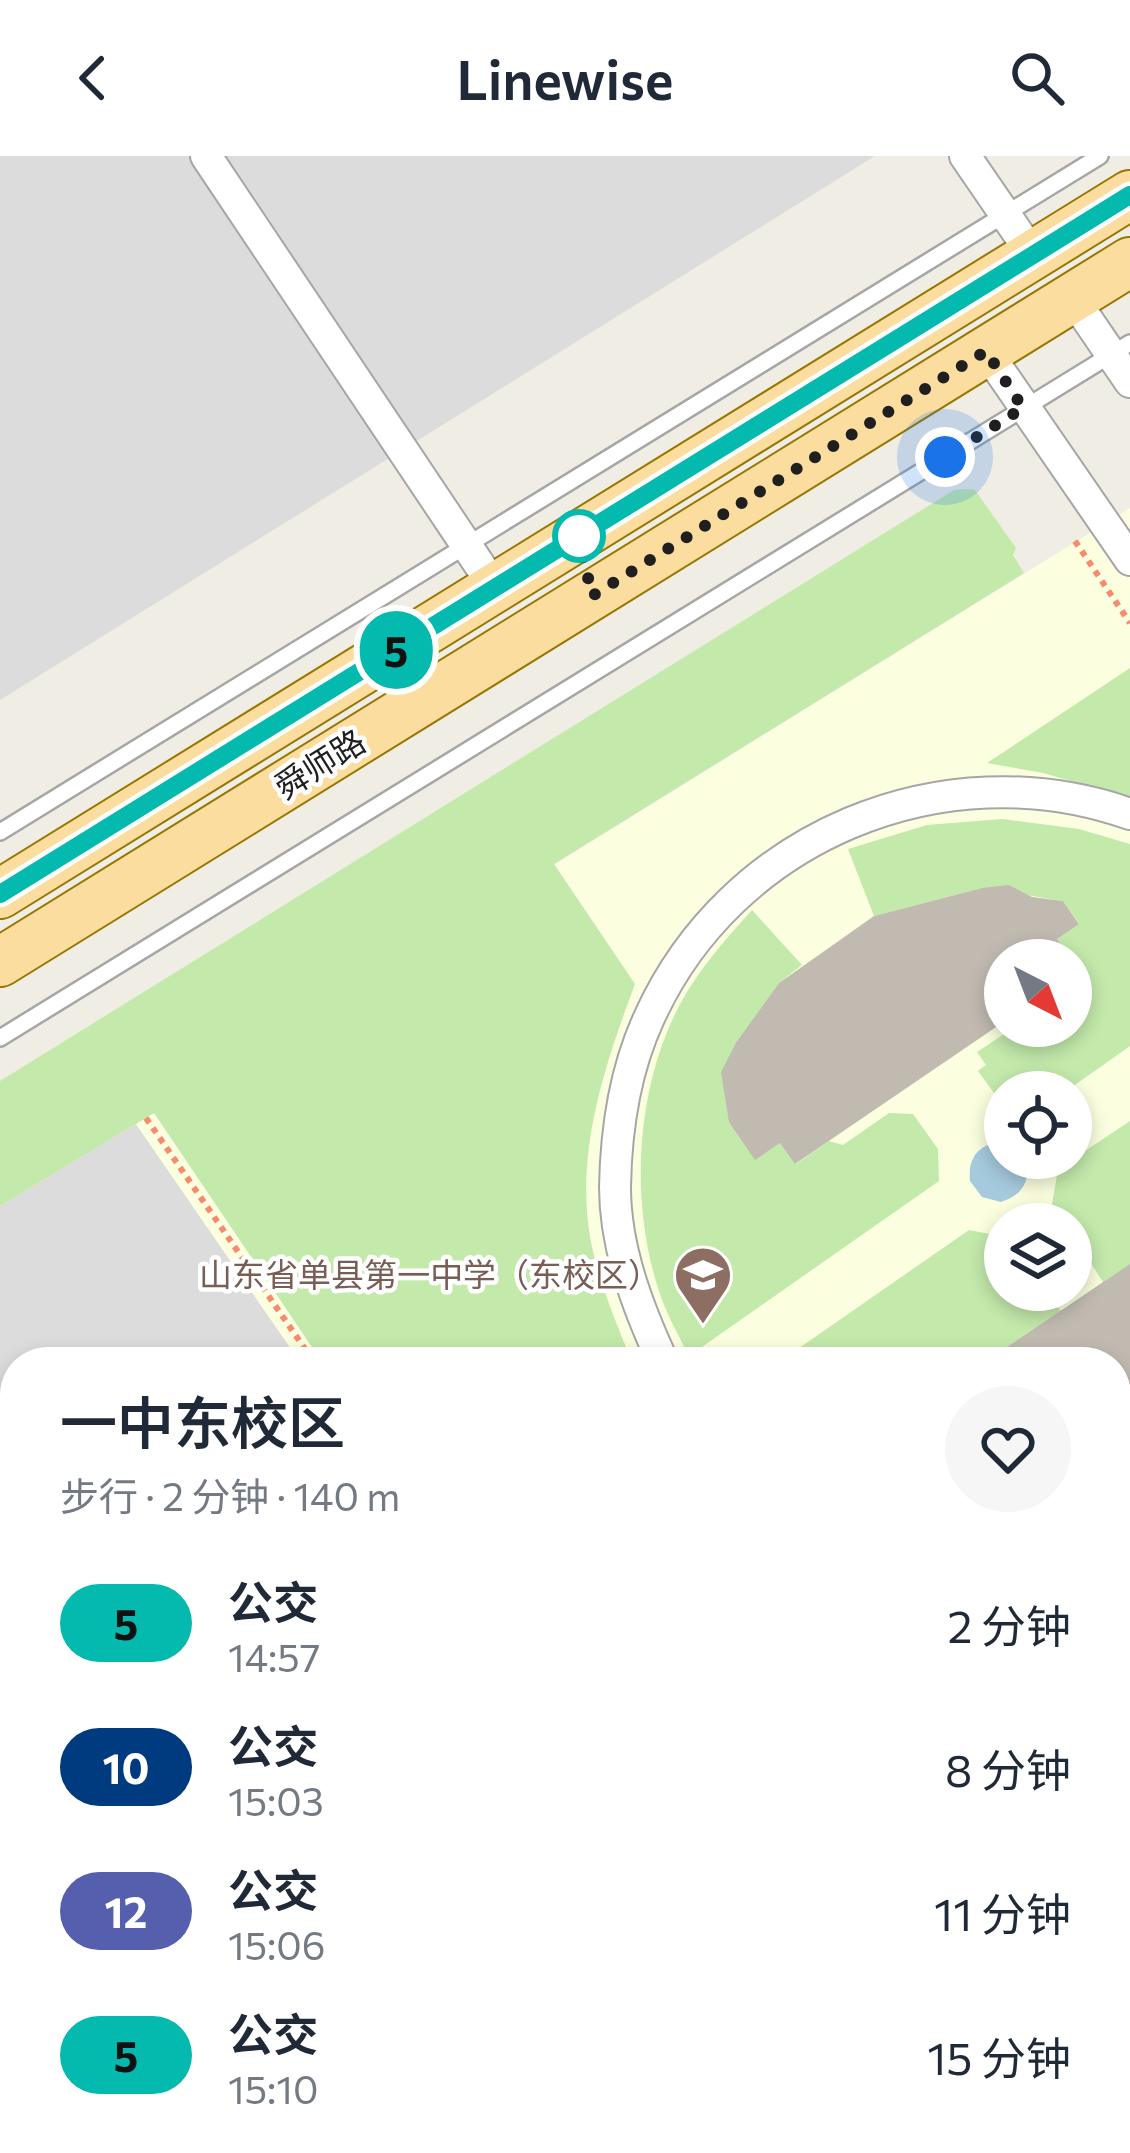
<!DOCTYPE html>
<html lang="zh">
<head>
<meta charset="utf-8">
<style>
  body { margin:0; font-family:Commissioner,"Noto Sans SC",sans-serif; background:#f6f6f7; color:#1f2937; height:100vh; display:flex; flex-direction:column; font-size:45px; white-space:nowrap }
  * { box-sizing:border-box; margin:0 }
  p { font-size:39px; color:#747a83 }
  .icon { flex:none; width:66px; height:66px; fill:none; stroke:currentColor; stroke-width:2; stroke-linecap:round; stroke-linejoin:round }
  .map { position:relative; flex:1; overflow:hidden }
  .sheet { position:absolute; left:0px; top:1191px; width:1131px; height:807px; display:flex; flex-direction:column; background:#fff; border-radius:48px 48px 0 0; box-shadow:0 6px 18px #0003 }
  .sheet>* { flex:none }
  .badge { padding:0 24px; border-radius:39px; font-size:42px; line-height:78px }
  .needle { width:78px; rotate:138deg }
  .fabs { position:absolute; left:984px; top:783px; display:grid; gap:24px }
  .fabs a { display:grid; place-items:center; width:108px; height:108px; border-radius:50%; background:#fff; box-shadow:0 6px 18px #0003; font-size:60px }
  .you { position:absolute; width:60px; height:60px; margin:-30px; border:9px solid #fff; border-radius:50%; background:#1a73e8; box-shadow:0 0 0 18px #1a73e833 }
  .map>.badge { position:absolute; translate:-50% -50%; box-shadow:0 0 0 6px #fff }
  .round { display:grid; place-items:center; flex:none; width:126px; height:126px; border-radius:63px; background:#f6f6f7 }
  .headline { display:flex; align-items:center; justify-content:space-between; height:204px; padding:0 60px }
  h1 { font-size:57px; font-weight:600; line-height:90px }
  ul { padding:0; list-style:none }
  li { display:flex; align-items:center; gap:36px; height:144px; padding:0 60px }
  li div { flex:1 }
  li b { display:block; font-size:45px }
  li em { font-style:normal }
  li .badge { min-width:132px; font-weight:700; text-align:center }
  header { display:flex; justify-content:space-between; align-items:center; height:156px; padding:0 60px; background:#fff; font-size:54px; font-weight:600 }
  .map>svg:first-child { display:block }
  .residential { fill:#dddcdc }
  .education { fill:#fbffdf; fill-rule:evenodd }
  .grass { fill:#c3e9ab }
  .water { fill:#a6cadd }
  .building { fill:#c0bab1 }
  .lines { fill:none; stroke-linecap:round; stroke-linejoin:round }
  .service-casing { stroke:#a6a6a6; stroke-width:20 }
  .minor-casing { stroke:#a6a6a6; stroke-width:34 }
  .secondary-casing { stroke:#5d7606; stroke-width:46 }
  .primary-casing { stroke:#987701; stroke-width:52 }
  .path { stroke:#f88b6d; stroke-width:6; stroke-dasharray:6 6; stroke-linecap:butt }
  .service { stroke:#fff; stroke-width:15 }
  .minor { stroke:#fff; stroke-width:30 }
  .secondary { stroke:#eff9ba; stroke-width:42 }
  .primary { stroke:#fbdd9f; stroke-width:48 }
  .line-casing { stroke:#fff; stroke-width:27 }
  .line { stroke:#04b9ad; stroke-width:18 }
  .walk { stroke:#1f1f1f; stroke-width:12; stroke-dasharray:0 21.6 }
  .stop-dot { fill:#fff; stroke:#04b9ad; stroke-width:6 }
  .labels { text-anchor:middle; stroke-width:9; stroke-linejoin:round; paint-order:stroke }
  .street-label { font-size:33px; fill:#1f1f1f; stroke:#fff }
  .education-label { font-size:33px; fill:#785e54; stroke:#fff; text-anchor:end }
</style>
</head>
<body>
<header><svg class="icon" aria-label="back" viewBox="0 0 24 24"><path d="M15 5l-7 7 7 7"/></svg>Linewise<svg class="icon" aria-label="search" viewBox="0 0 24 24"><circle cx="10" cy="10" r="6"/><path d="M15 15l6 6"/></svg></header>
<div class="map">
<svg width="1130" height="1997" viewBox="0 0 1130 1997">
  <rect width="100%" height="100%" fill="#f0ede5"/>
  <path class="residential" d="M0 0H875L0 544Z
    M136 968 300 1206H15V1368L0 1347V1050Z
    M0 1848 15 1871V1983H89L98 1997H0Z
    M437 1983H835L844 1997H447Z"/>
  <path class="education" d="M1130 352V1997H844L835 1983H1116V1206H300L136 968ZM1005 804H1071V870H1005ZM1005 936H1071V1002H1005ZM1005 1068H1071V1134H1005Z"/>
  <path class="grass" d="M964 333 975 334 1016 392 1013 399 1024 417 554 708 635 828C604 911 573 1002 592 1091 601 1131 617 1169 632 1206H322L154 957 0 1050V925L954 334Z
    M1130 512V642L1043 617 987 607Z
    M1002 663 1079 673 1130 688V890L1065 936H1005V952L978 915 986 909 977 896 1016 870H1071V834L1085 824 1057 783 1079 767 1063 745 982 732 874 760 848 693 927 669Z
    M752 754 802 809 779 827 737 885 755 1003 780 987 796 1008 829 985 843 989 889 957 913 958 938 993 939 1025 689 1200C679 1180 668 1161 661 1141 629 1050 635 935 679 850 698 814 725 784 752 754Z
    M1130 965V1349L1116 1355V1206H779L969 1074 1005 1081V1134H1045L1061 1155 1103 1126 1071 1076V1068H1065L1052 1048 1058 1013Z
    M0 1347 15 1368V1544L0 1522Z
    M1130 1412V1537L1116 1547V1416Z
    M15 1774V1871L0 1848V1784Z
    M89 1983H186L196 1997H98Z
    M306 1983H437L447 1997H316Z"/>
  <path class="water" d="M992 987 1005 988V1002H1024C1032 1024 1023 1039 1001 1046L982 1041 970 1025C968 1006 974 994 992 987Z"/>
  <path class="building" d="M1009 729 1032 741 1063 745 1079 768 1057 783 1071 804H1005V865L795 1008 780 987 755 1004 729 966 721 916 737 885 779 827 874 760 982 732Z
    M1130 1108V1254L1116 1264V1206H985Z
    M1130 1565V1642L1116 1652V1575Z
    M1125 1817 1130 1825V1887L1116 1896V1824Z
    M931 1983H989L998 1997H941Z"/>
  <g class="lines">
    <g class="service-casing">
      <path id="service" d="M0 676 1100 0
        M0 882 1130 187"/>
    </g>
    <g class="minor-casing">
      <path id="minor" d="M206 0 495 432
        M965 0 1033 99
        M1072 141 1130 226
        M986 195 1130 404
        M663 1206C638 1152 615 1092 615 1031 616 975 625 914 649 862 731 680 943 592 1130 658
        M1116 1384 1130 1379
        M1116 1769 1130 1790
        M869 1983 879 1997"/>
    </g>
    <g class="secondary-casing">
      <path id="secondary" d="M0 1617 15 1638
        M252 1983 262 1997"/>
    </g>
    <g class="primary-casing">
      <path id="primary" d="M0 738 1130 39
        M0 806 1130 106"/>
    </g>
    <path class="path" d="M1075 385 1130 467
      M146 962 314 1206"/>
    <use href="#service" class="service"/>
    <use href="#minor" class="minor"/>
    <use href="#secondary" class="secondary"/>
    <use href="#primary" class="primary"/>
  </g>
  <g class="lines">
    <g class="line-casing">
      <path id="line" d="M0 738 1130 39"/>
    </g>
    <use href="#line" class="line"/>
    <path class="walk" d="M579 380 592 440 986 195 1023 252 945 301"/>
  </g>
  <defs>
    <g id="school-pin" transform="scale(3)"><path d="M0 17L-7.5 6A9.5 9.5 0 1 1 7.5 6Z" fill="#8d6e63" stroke="#fff"/><path d="M0-5L7-2L0 1L-7-2ZM-4 1L0 2.5L4 1V4Q0 6-4 4Z" fill="#fff"/></g>
  </defs>
  <g fill-rule="evenodd">
    <use href="#school-pin" x="703" y="1119"/>
  </g>
  <circle class="stop-dot" cx="579" cy="380" r="24"/>
  <g class="labels">
    <g class="street-label">
      <text transform="translate(320 608) rotate(-32)" y="12">舜师路</text>
    </g>
    <g class="education-label">
      <text x="661" y="1131">山东省单县第一中学（东校区）</text>
    </g>
  </g>
</svg>
<div class="fabs">
<a><svg class="needle" viewBox="-14 -14 28 28"><path d="M0-13l5 13h-10z" fill="#e53935"/><path d="M0 13l5-13h-10z" fill="#747a83"/></svg></a>
<a><svg class="icon" aria-label="locate" viewBox="0 0 24 24"><circle cx="12" cy="12" r="6"/><path d="M12 2v4M12 18v4M2 12h4M18 12h4"/></svg></a>
<a><svg class="icon" aria-label="layers" viewBox="0 0 24 24"><path d="M12 4l9 5-9 5-9-5zM3 14l9 5 9-5"/></svg></a>
</div>
<div class="you" style="left:945px;top:301px"></div>
<b class="badge" style="left:396px;top:494px;background:#04b9ad;color:#111">5</b>
<section class="sheet">
<div class="headline"><div><h1>一中东校区</h1><p>步行 · 2 分钟 · 140 m</p></div><a class="round"><svg class="icon" aria-label="heart" viewBox="0 0 24 24"><path d="M12 20l-8-8c-3-5 5-10 8-4 3-6 11-1 8 4z"/></svg></a></div>
<ul>
<li><span class="badge" style="background:#04b9ad;color:#111">5</span><div><b>公交</b><p>14:57</p></div><em>2 分钟</em></li>
<li><span class="badge" style="background:#003b80;color:#fff">10</span><div><b>公交</b><p>15:03</p></div><em>8 分钟</em></li>
<li><span class="badge" style="background:#565eae;color:#fff">12</span><div><b>公交</b><p>15:06</p></div><em>11 分钟</em></li>
<li><span class="badge" style="background:#04b9ad;color:#111">5</span><div><b>公交</b><p>15:10</p></div><em>15 分钟</em></li>
</ul>
</section>
</div>
</body>
</html>
